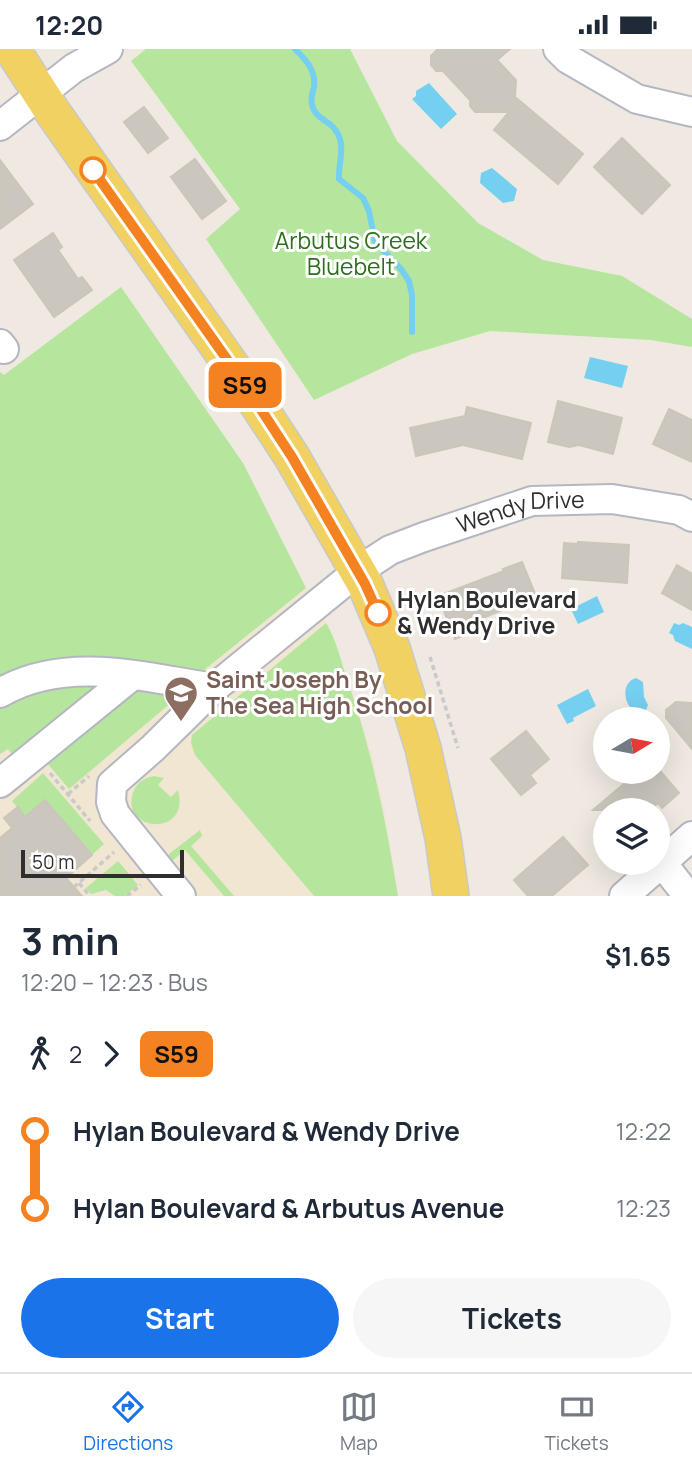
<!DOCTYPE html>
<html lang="en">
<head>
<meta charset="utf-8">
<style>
  body { margin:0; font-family:Manrope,sans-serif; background:#f6f6f7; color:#1f2937; height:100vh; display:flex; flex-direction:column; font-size:26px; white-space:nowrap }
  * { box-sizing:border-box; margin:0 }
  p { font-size:23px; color:#747a83 }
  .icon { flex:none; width:38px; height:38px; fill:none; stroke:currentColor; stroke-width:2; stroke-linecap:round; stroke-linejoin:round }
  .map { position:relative; height:847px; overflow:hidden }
  .panel { display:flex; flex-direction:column; background:#fff; flex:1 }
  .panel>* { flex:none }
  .badge { padding:0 14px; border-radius:10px; font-size:24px; line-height:46px }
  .needle { width:46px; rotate:80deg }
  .fabs { position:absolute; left:593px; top:658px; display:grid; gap:14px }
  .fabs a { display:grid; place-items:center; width:77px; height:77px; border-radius:50%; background:#fff; box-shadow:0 7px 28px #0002; font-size:35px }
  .scale { position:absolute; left:21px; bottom:18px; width:163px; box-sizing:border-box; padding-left:7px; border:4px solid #2e2e2e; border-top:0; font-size:19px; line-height:24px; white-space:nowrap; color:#2e2e2e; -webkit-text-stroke:5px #fff; paint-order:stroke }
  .map>.badge { position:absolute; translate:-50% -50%; box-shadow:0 0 0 4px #fff }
  .legs { display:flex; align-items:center; gap:10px; height:77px; padding:0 21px; font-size:23px }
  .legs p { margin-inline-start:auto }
  .head { display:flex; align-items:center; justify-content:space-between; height:119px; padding:0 21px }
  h1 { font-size:38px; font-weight:700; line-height:52px }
  .primary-button { display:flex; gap:14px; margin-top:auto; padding:14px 21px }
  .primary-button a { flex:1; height:80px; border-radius:42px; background:#1a73e8; color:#fff; font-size:28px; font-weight:700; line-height:80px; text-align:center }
  .primary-button a+a { background:#f6f6f7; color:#1f2937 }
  ul { padding:0 21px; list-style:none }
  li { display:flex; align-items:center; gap:24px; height:77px; font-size:26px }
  li i { display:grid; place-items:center; width:10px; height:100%; margin:0 9px; background:currentColor }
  li i::after { content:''; width:18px; height:18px; margin:-9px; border:5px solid; border-radius:50%; background:#fff }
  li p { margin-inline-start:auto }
  li:first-child i { background:linear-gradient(#0000 50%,currentColor 0) }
  li:last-child i { background:linear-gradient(currentColor 50%,#0000 0) }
  .status { display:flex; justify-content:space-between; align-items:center; height:49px; padding:0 35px; background:#fff; direction:ltr }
  .status svg { height:19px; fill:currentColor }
  .dock { display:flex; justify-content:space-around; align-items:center; height:98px; border-top:2px solid #e0e1e3; background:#fff; font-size:19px; color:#747a83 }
  .dock a { display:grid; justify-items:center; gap:4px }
  .dock .active { color:#1a73e8 }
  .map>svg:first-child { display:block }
  .education { fill:#f0e6d1 }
  .green { fill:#b6e59e }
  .water { fill:#75cff0 }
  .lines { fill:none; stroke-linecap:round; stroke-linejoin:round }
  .stream { stroke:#75cff0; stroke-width:6 }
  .building { fill:#cbc7bf; stroke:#cbc5ba; stroke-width:2 }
  .minor-casing { stroke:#b4b7c1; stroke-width:32 }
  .major-casing { stroke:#c9c9c9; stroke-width:38 }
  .path { stroke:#c9c9c9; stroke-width:3.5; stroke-dasharray:5 3.5; stroke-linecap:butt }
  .minor { stroke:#fff; stroke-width:28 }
  .major { stroke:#f2d163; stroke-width:35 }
  .line-1-casing { stroke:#fff; stroke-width:16 }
  .line-1 { stroke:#f58220; stroke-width:10 }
  .stop-1-dot { fill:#fff; stroke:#f58220; stroke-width:3.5 }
  .labels { text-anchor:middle; stroke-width:6; stroke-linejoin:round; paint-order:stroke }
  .park-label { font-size:23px; fill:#2c6e1b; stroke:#fff }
  .street-label { font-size:23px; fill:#2e2e2e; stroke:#fff }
  .stop-label { font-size:23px; font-weight:bold; fill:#2e2e2e; stroke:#fff; text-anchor:start }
  .education-label { font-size:23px; font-weight:bold; fill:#785e54; stroke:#fff; text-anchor:start }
</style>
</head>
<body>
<div class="status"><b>12:20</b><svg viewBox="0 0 49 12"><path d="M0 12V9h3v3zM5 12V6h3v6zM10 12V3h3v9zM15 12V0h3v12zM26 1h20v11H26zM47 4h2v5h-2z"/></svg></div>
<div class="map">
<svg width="692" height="847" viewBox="0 0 692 847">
  <rect width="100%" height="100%" fill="#efe9e1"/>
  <path class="education" d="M306 539 330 580 371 702 384 759 398 847H0V637L203 622Z"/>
  <path class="green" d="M146 0H350L397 92 478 174 543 211 622 227 692 270V298L651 291 490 282 412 305 314 351 206 190 240 160 131 12Z
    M121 238 243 414 306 539 203 622 195 624 0 637V323L4 326Z
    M326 574C336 590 341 612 347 630 372 701 386 773 398 847H314L195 706 191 694 192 686Z
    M112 634 16 711 8 700 0 705V656L38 637Z
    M142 639 179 647 69 740 41 707 136 640Z
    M43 724 104 795 92 806 45 751 25 768 12 752Z
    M154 727 164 729 158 736 171 748 178 741C191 789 120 783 133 744 136 734 144 729 154 727Z
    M200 781 202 787 191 797 234 847H224L185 801 173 811 169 810V805Z
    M118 812 138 836 125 847H115L106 841 91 845 86 839Z"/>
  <path class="water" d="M429 34 457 65 441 80 412 50 416 47V42Z
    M492 119 517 140 514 152 503 154 480 134 481 124Z
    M590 308 628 317 622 339 584 329Z
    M597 547 604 563 578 575 571 560Z
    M674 574 679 576 683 574 692 578V600L675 592 673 586 669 584Z
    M636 629 643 633 644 648 648 656 646 661 639 665C624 660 619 634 636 629Z
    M588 640 596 657 573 669 574 672 567 675 557 656Z"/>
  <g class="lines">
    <path class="stream" d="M295 0C306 11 316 21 314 38 312 46 310 51 313 59 317 69 326 71 333 78 348 94 338 111 339 130L363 149 369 162 375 193 401 220 409 232 412 246V283"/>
  </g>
  <path class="building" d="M438 0H510L497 11 516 31 515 48 583 105 558 135 494 81 509 63H475L470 57V51L443 22H436L431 16V7Z
    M144 58 168 89 148 104 124 73Z
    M622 89 670 136 642 165 594 118Z
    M195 110 226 152 202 170 171 128Z
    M0 111 33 155 0 180Z
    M53 184 62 198 58 201 78 230 82 228 92 241 54 268 14 211Z
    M558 352 622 369 613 405 579 396 569 398 548 393Z
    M467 358 531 374 522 410 463 396 416 407 410 379 465 367Z
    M669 360 692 371V413L653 395Z
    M578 493 629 496 627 534 562 529 564 494 578 495Z
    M522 513 536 547 478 571 481 580 455 590 438 547 504 522 503 520Z
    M677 516 692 525V561L662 544Z
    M676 653 692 654V700L666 669V661Z
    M526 682 549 710 530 726 536 734 521 746 491 710Z
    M638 723H661L679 744 662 759 658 754 650 761H593Z
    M45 751 92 806 66 829 82 847H0V789L12 779 4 769 18 758 25 768Z
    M563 788 588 816 552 847H528L514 831Z"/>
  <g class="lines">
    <g class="minor-casing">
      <g id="minor">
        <path d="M558 0 568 10 637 50 692 63"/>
        <path d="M0 77 74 19 108 0"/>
        <path d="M0 295 4 300"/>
        <path d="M0 644C65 606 144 628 214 639"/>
        <path d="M0 734 133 626"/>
        <path d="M662 814 688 847"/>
        <path id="s1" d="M181 847 115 765 111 753 112 735 153 699 214 639 358 522 390 501 424 488 532 452 612 450 679 461 692 468"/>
        <path d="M624 847 692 787"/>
      </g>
    </g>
    <g class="major-casing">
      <path id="major" d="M12 0 54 65 243 333 292 408 365 535 392 599 423 699 443 789 451 847"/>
    </g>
    <path class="path" d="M430 608 458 699
      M50 724 90 772
      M68 745 89 727
      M79 834 90 847
      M74 838 114 803
      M127 847 141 836"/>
    <use href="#minor" class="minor"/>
    <use href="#major" class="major"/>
  </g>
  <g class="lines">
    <g class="line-1-casing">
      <path id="line-1" d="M93 121 243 333 292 408 365 535 378 564"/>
    </g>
    <use href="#line-1" class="line-1"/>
  </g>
  <defs>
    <g id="school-pin" transform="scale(1.75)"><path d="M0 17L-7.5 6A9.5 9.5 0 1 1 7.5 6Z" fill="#8d6e63" stroke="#fff"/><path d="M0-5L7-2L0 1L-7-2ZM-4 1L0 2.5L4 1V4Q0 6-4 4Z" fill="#fff"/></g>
  </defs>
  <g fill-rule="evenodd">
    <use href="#school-pin" x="181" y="644"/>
  </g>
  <g class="stop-1-dot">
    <circle cx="93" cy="121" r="12"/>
    <circle cx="378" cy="564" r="12"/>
  </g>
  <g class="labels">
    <g class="park-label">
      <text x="351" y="200">Arbutus Creek<tspan x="351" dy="26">Bluebelt</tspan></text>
    </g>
    <g class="street-label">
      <text dy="8" stroke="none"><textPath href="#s1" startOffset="637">Wendy Drive</textPath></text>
    </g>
    <g class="stop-label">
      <text x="397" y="559">Hylan Boulevard<tspan x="397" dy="26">&amp; Wendy Drive</tspan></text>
    </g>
    <g class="education-label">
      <text x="206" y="639">Saint Joseph By<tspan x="206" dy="26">The Sea High School</tspan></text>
    </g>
  </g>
</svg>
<div class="fabs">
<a><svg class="needle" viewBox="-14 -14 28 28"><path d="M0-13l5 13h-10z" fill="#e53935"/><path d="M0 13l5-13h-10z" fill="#747a83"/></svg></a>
<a><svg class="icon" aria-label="layers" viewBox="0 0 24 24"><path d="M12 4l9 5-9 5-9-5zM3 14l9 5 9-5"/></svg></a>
</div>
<div class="scale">50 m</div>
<b class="badge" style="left:245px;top:336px;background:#f58220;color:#111">S59</b>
</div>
<section class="panel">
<div class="head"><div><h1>3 min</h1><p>12:20 – 12:23 · Bus</p></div><b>$1.65</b></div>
<div class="legs"><svg class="icon" aria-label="walk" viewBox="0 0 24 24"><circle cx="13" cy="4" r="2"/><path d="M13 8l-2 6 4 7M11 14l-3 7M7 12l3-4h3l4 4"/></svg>2<svg class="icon" aria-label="forward" viewBox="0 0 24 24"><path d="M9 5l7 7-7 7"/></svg><b class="badge" style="background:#f58220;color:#111">S59</b></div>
<ul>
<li><i style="color:#f58220"></i><b>Hylan Boulevard &amp; Wendy Drive</b><p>12:22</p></li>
<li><i style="color:#f58220"></i><b>Hylan Boulevard &amp; Arbutus Avenue</b><p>12:23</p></li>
</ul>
<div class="primary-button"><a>Start</a><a>Tickets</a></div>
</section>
<nav class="dock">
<a class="active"><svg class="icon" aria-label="directions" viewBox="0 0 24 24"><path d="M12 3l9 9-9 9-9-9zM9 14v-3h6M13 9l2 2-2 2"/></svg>Directions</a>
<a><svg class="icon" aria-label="map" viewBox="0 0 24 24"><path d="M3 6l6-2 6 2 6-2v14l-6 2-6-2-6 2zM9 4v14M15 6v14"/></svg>Map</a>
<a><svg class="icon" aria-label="tickets" viewBox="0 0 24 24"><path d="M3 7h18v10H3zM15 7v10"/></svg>Tickets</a>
</nav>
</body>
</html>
